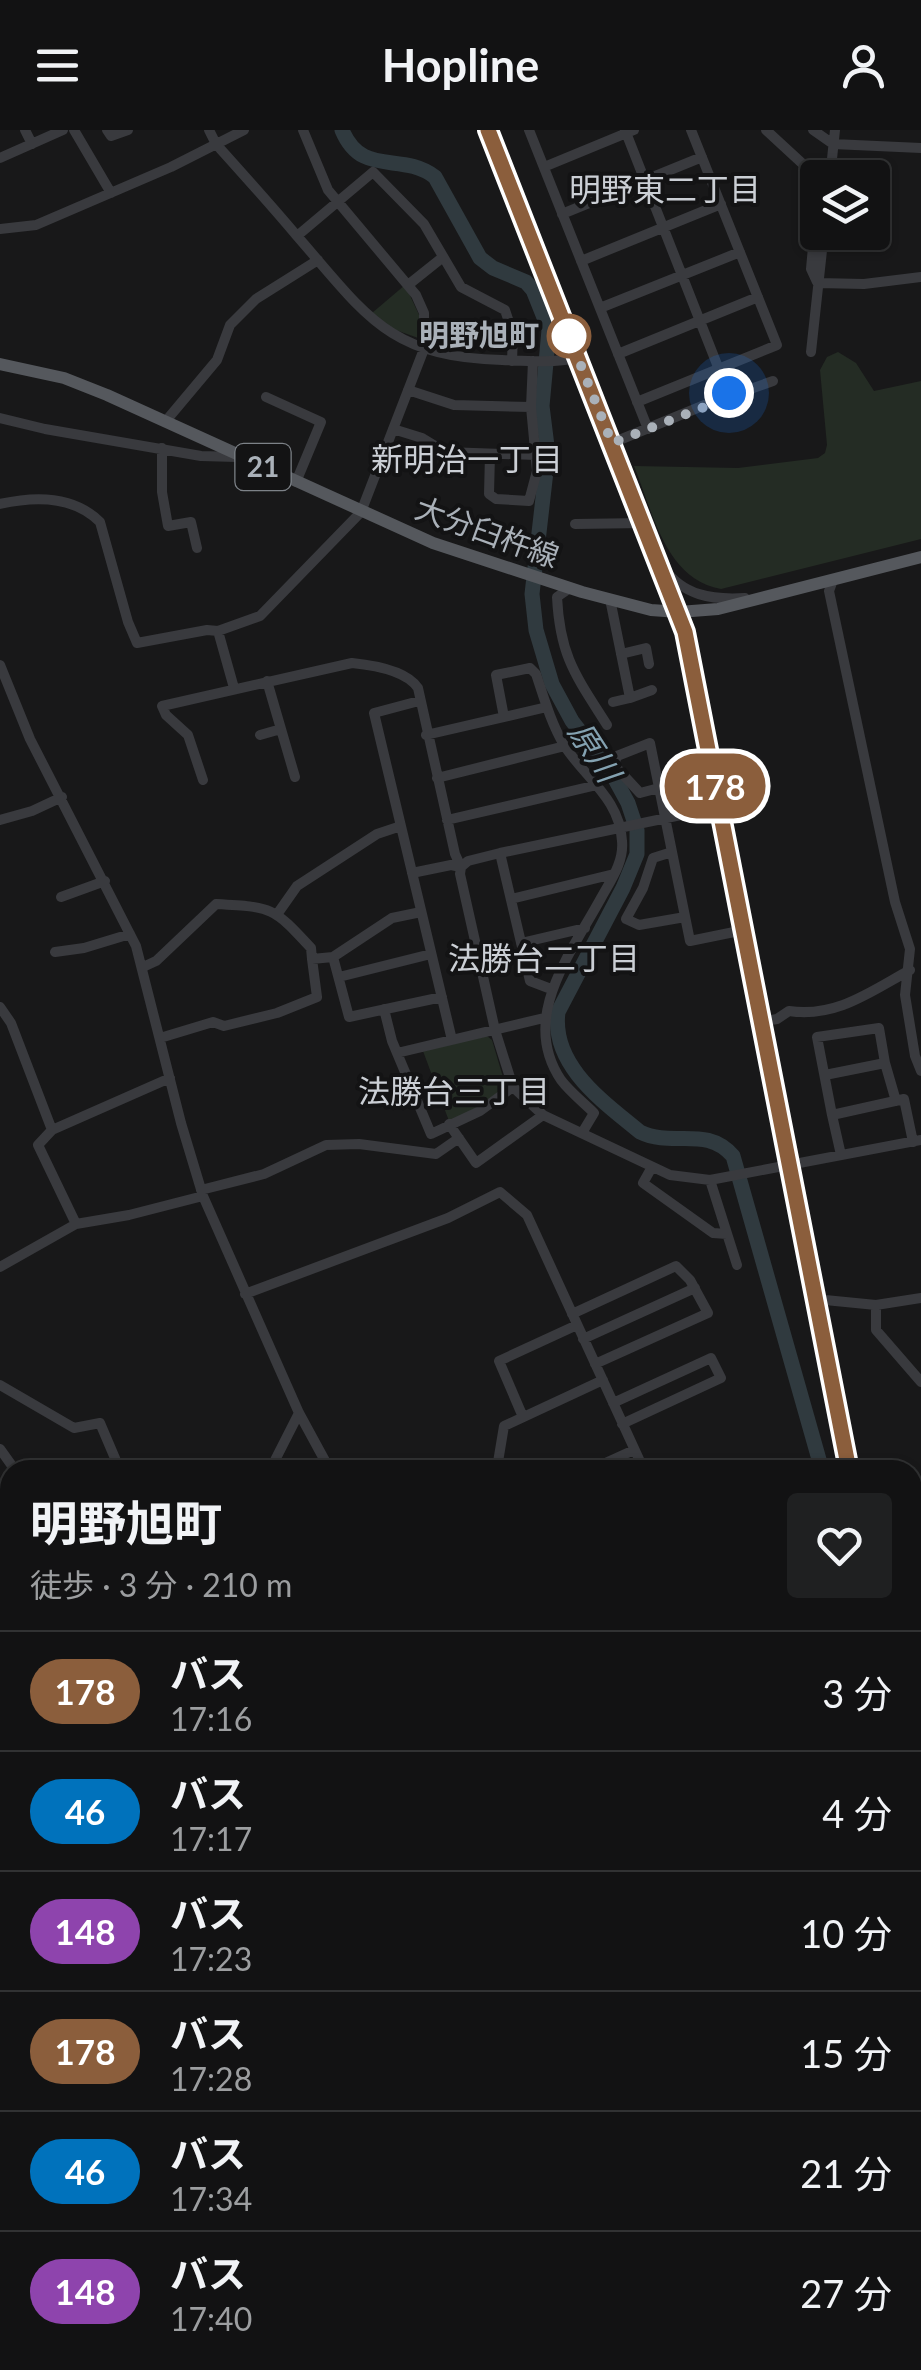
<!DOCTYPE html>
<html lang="ja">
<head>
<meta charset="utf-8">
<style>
  body { margin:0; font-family:Lato,"Noto Sans JP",sans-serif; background:#1f2021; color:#f1f3f6; height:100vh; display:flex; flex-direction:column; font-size:38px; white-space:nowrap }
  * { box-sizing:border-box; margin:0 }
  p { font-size:32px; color:#9c9ea0 }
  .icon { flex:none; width:55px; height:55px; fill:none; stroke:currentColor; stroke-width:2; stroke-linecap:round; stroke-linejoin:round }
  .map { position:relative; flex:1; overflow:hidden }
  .sheet { position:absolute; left:0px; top:1330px; width:922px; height:910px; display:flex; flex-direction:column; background:#121213; border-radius:30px 30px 0 0; box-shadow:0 2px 8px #0004,0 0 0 2px #313233 }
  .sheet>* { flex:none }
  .badge { padding:0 20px; border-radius:32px; font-size:35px; line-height:65px }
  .buttons { position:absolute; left:800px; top:30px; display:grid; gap:20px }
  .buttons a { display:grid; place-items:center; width:90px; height:90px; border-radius:10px; background:#121213; box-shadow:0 2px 8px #0004,0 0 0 2px #313233; font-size:50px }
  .you { position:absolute; width:50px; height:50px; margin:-25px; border:8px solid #fff; border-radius:50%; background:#1a73e8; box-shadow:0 0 0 15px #1a73e833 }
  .map>.badge { position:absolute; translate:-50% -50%; box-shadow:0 0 0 5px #fff }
  .round { display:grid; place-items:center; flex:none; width:105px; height:105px; border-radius:10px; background:#1f2021 }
  .headline { display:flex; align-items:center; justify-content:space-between; height:170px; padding:0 30px }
  h1 { font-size:48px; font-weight:700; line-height:75px }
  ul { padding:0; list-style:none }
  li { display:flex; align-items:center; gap:30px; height:120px; padding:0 30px; border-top:2px solid #313233 }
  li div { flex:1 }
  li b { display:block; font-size:38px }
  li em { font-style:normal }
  li .badge { min-width:110px; font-weight:700; text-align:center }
  header { display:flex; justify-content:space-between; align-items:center; height:130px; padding:0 30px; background:#121213; font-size:45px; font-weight:700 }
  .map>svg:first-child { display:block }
  .green { fill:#242c24 }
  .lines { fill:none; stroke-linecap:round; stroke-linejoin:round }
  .river { stroke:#303a3f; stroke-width:15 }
  .minor { stroke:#393a3e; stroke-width:10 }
  .major { stroke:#55585d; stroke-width:12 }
  .line-casing { stroke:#fff; stroke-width:22 }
  .line { stroke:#8b5e3c; stroke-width:15 }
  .walk { stroke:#aab1b9; stroke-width:10; stroke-dasharray:0 18 }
  .stop-dot { fill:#fff; stroke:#8b5e3c; stroke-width:5 }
  .labels { text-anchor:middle; stroke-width:8; stroke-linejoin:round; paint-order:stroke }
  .shield { fill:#131314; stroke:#7d8288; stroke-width:2.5 }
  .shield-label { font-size:28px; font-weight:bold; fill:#aab1b9 }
  .stop-label { font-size:30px; font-weight:bold; fill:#aab1b9; stroke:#131314; text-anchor:end }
  .street-label { font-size:30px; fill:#aab1b9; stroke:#131314 }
  .neighbourhood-label { font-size:32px; fill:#cbcfd5; stroke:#131314 }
  .water-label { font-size:32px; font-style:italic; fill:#84a2b1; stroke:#131314 }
</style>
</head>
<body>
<header><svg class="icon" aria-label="menu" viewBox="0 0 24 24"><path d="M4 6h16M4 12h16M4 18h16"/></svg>Hopline<svg class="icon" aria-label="person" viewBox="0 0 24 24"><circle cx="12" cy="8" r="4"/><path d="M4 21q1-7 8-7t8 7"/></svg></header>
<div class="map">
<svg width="921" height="2240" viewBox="0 0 921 2240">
  <rect width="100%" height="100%" fill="#181819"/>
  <path class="green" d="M405 155 421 189V209L393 199 372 183Z
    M838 222 856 233 874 261 921 251V409L721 459C665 449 653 382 634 336L738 338 818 328 825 323 827 315 820 240 827 227Z
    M487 906 492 910 505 954C495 973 469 982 449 991L423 921Z
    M913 2094 921 2110V2240H850L857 2230H912Z"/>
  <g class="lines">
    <path class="river" d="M342 0C362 48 401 21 435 47L480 128 493 138 526 152 533 160 549 200 542 276 548 324 532 464 536 500 552 554 572 591 610 640 628 673 637 700V724L623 758 558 882C551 936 604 972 640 1002 673 1018 706 995 733 1026L822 1340
      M912 1840 921 1854"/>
    <path class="minor" d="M25 0 32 14
      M74 0 111 63
      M107 0 111 6 128 0
      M209 0 216 14C243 44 271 75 297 106 366 185 388 227 502 230 528 231 552 233 578 228
      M529 0 648 299
      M766 0 818 48
      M813 0 833 14 921 18
      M0 28 63 0
      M544 37 634 0
      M830 48 835 0
      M562 84 702 27
      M0 99 36 95 171 37 244 0
      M297 106 373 42 424 94 461 157 505 180 513 204 512 231
      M581 131 721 74
      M817 152 811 139 818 61
      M818 153 864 154 921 147
      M408 155 443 127
      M600 178 740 122
      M811 222 824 102
      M618 224 758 167
      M408 260 454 275 531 277
      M266 267 321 292 296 352
      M728 267 773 251
      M637 272 777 215 691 0
      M0 288 45 299 201 326 237 327
      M165 292 217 230 230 195 256 169 318 130
      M393 299 422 308 445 322 536 325
      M612 313 729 265 625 0
      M162 318V362L168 396 191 392 197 418
      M490 324 489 364 496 369 529 371 537 341 531 277 533 231
      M0 374C35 366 74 366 100 392L128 492 137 513 207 500 218 501 260 486 361 382 424 219V183L416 165 328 60 303 0
      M575 394 644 393
      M663 437C683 466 712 470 745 468
      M833 450 829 461 895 772 910 819 905 865 915 926 921 941
      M570 458 557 467C560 527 576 546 607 595
      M610 469 630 568 613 572
      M218 501 234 558
      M621 524 646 518 649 534
      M0 535 30 609 136 816 181 993 203 1066 299 1283 330 1340
      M267 551 295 647
      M630 568 652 560
      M419 571 374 583 452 910
      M504 587 496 545 530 538 536 544C544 568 551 593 564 615 585 648 620 669 622 711 624 732 611 750 601 768 571 823 519 888 561 950 570 962 583 972 594 983L582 1003
      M260 605 281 599
      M426 605 547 577
      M437 648 565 616
      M203 650 188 605 166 585 162 576 352 533C372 535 406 540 418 558L455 724 461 737
      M659 658 640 663 614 635 617 626 650 613 690 811 744 800
      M719 677 500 723 468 731 461 737 460 744 495 900 513 957 543 985 670 1045 710 1050 921 1010
      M0 690 32 681 62 667
      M447 690 597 655
      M672 722 653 728 643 758 626 789 639 795 685 787
      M500 723 530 851 551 859
      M412 743 451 735 461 737
      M61 767 105 751
      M511 769 614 744
      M278 783 297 756 377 704 401 696
      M521 813 585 798
      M55 822 84 818 130 804
      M333 827 349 887 442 867
      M143 837 156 831 216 774C273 777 273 777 311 818L312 829
      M339 847 431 824
      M0 877 11 893 52 1000
      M384 879 392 911 431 1004 480 981 513 957
      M760 892 777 889 789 881C836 888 870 862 910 840
      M160 908 213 892 224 896 277 883 317 867 312 829 333 827 392 788 421 782
      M397 923 544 888
      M885 933 896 971
      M825 945 885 933 879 898 817 907 832 985
      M449 994 476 1033 543 985
      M841 1025 832 985 904 969 913 1012
      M652 1037 643 1053 713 1103 727 1104
      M710 1050 737 1135
      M201 1060 264 1044 326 1015 359 1014 436 1024 459 1008
      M76 1094 38 1015 52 1000 170 948
      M0 1137 76 1094 129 1085 203 1066
      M245 1164 448 1088 500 1062 527 1085 644 1340
      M815 1169 876 1175V1200L921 1252
      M876 1175 921 1168
      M572 1184 676 1136 690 1150 708 1183 595 1234
      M583 1209 695 1158
      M0 1255 74 1298 100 1293 120 1340
      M613 1273 711 1228 721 1248 622 1294
      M523 1287 499 1231 577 1195
      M0 1319 15 1340
      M270 1340 299 1283
      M503 1340 498 1332 504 1296 603 1250
      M590 1340 634 1320
      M912 1453 921 1449
      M0 1473 10 1469
      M912 1591 921 1594
      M0 1669 10 1672
      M0 1735 10 1710
      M0 1812 10 1797
      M0 1839 10 1826
      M912 1901 921 1915
      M912 1964 921 1959
      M912 2010 921 2006
      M0 2012 10 2030
      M912 2023 921 2037
      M31 2230 44 2240
      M99 2230 113 2240
      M166 2230 173 2240
      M351 2230 353 2240
      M531 2230 536 2240
      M18 2240 25 2230
      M209 2240 223 2230
      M560 2240 585 2230
      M643 2240V2230"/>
    <path class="major" d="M487 0 685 502 849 1340
      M0 234 64 248 107 265 433 413 582 462 651 480 679 482 718 479 921 427
      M912 1633 921 1661"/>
  </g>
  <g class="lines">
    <g class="line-casing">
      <path id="line" d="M488 0 685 502 849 1340"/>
    </g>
    <use href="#line" class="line"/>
    <path class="walk" d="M569 206 565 196 612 313 725 269 729 263"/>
  </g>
  <circle class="stop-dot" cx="569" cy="206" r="20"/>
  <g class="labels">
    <rect class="shield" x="235.5" y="314" width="55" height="46" rx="8"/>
    <g class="shield-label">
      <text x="263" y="347">21</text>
    </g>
    <g class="stop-label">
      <text x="539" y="216">明野旭町</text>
    </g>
    <g class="street-label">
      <text transform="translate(487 403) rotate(20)" y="10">大分臼杵線</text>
    </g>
    <g class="neighbourhood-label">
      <text x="665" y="71">明野東二丁目</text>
      <text x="467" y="341">新明治一丁目</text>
      <text x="544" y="840">法勝台二丁目</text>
      <text x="454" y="973">法勝台三丁目</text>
    </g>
    <g class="water-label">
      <text transform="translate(594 622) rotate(57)" y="11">原川</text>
    </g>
  </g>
</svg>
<div class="buttons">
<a><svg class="icon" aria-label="layers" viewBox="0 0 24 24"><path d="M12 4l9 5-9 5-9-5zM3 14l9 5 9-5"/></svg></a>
</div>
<div class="you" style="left:729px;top:263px"></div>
<b class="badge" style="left:715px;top:656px;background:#8b5e3c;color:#fff">178</b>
<section class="sheet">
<div class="headline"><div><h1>明野旭町</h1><p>徒歩 · 3 分 · 210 m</p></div><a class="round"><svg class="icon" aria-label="heart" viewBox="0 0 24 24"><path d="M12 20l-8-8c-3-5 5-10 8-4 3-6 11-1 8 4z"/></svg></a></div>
<ul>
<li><span class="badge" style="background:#8b5e3c;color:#fff">178</span><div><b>バス</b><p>17:16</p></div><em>3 分</em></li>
<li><span class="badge" style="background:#0072bc;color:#fff">46</span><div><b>バス</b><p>17:17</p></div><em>4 分</em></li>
<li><span class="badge" style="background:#8e44ad;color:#fff">148</span><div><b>バス</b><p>17:23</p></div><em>10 分</em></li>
<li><span class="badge" style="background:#8b5e3c;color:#fff">178</span><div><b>バス</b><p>17:28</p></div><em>15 分</em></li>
<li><span class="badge" style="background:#0072bc;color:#fff">46</span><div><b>バス</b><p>17:34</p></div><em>21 分</em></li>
<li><span class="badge" style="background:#8e44ad;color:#fff">148</span><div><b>バス</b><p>17:40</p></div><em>27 分</em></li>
</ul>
</section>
</div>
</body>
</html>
